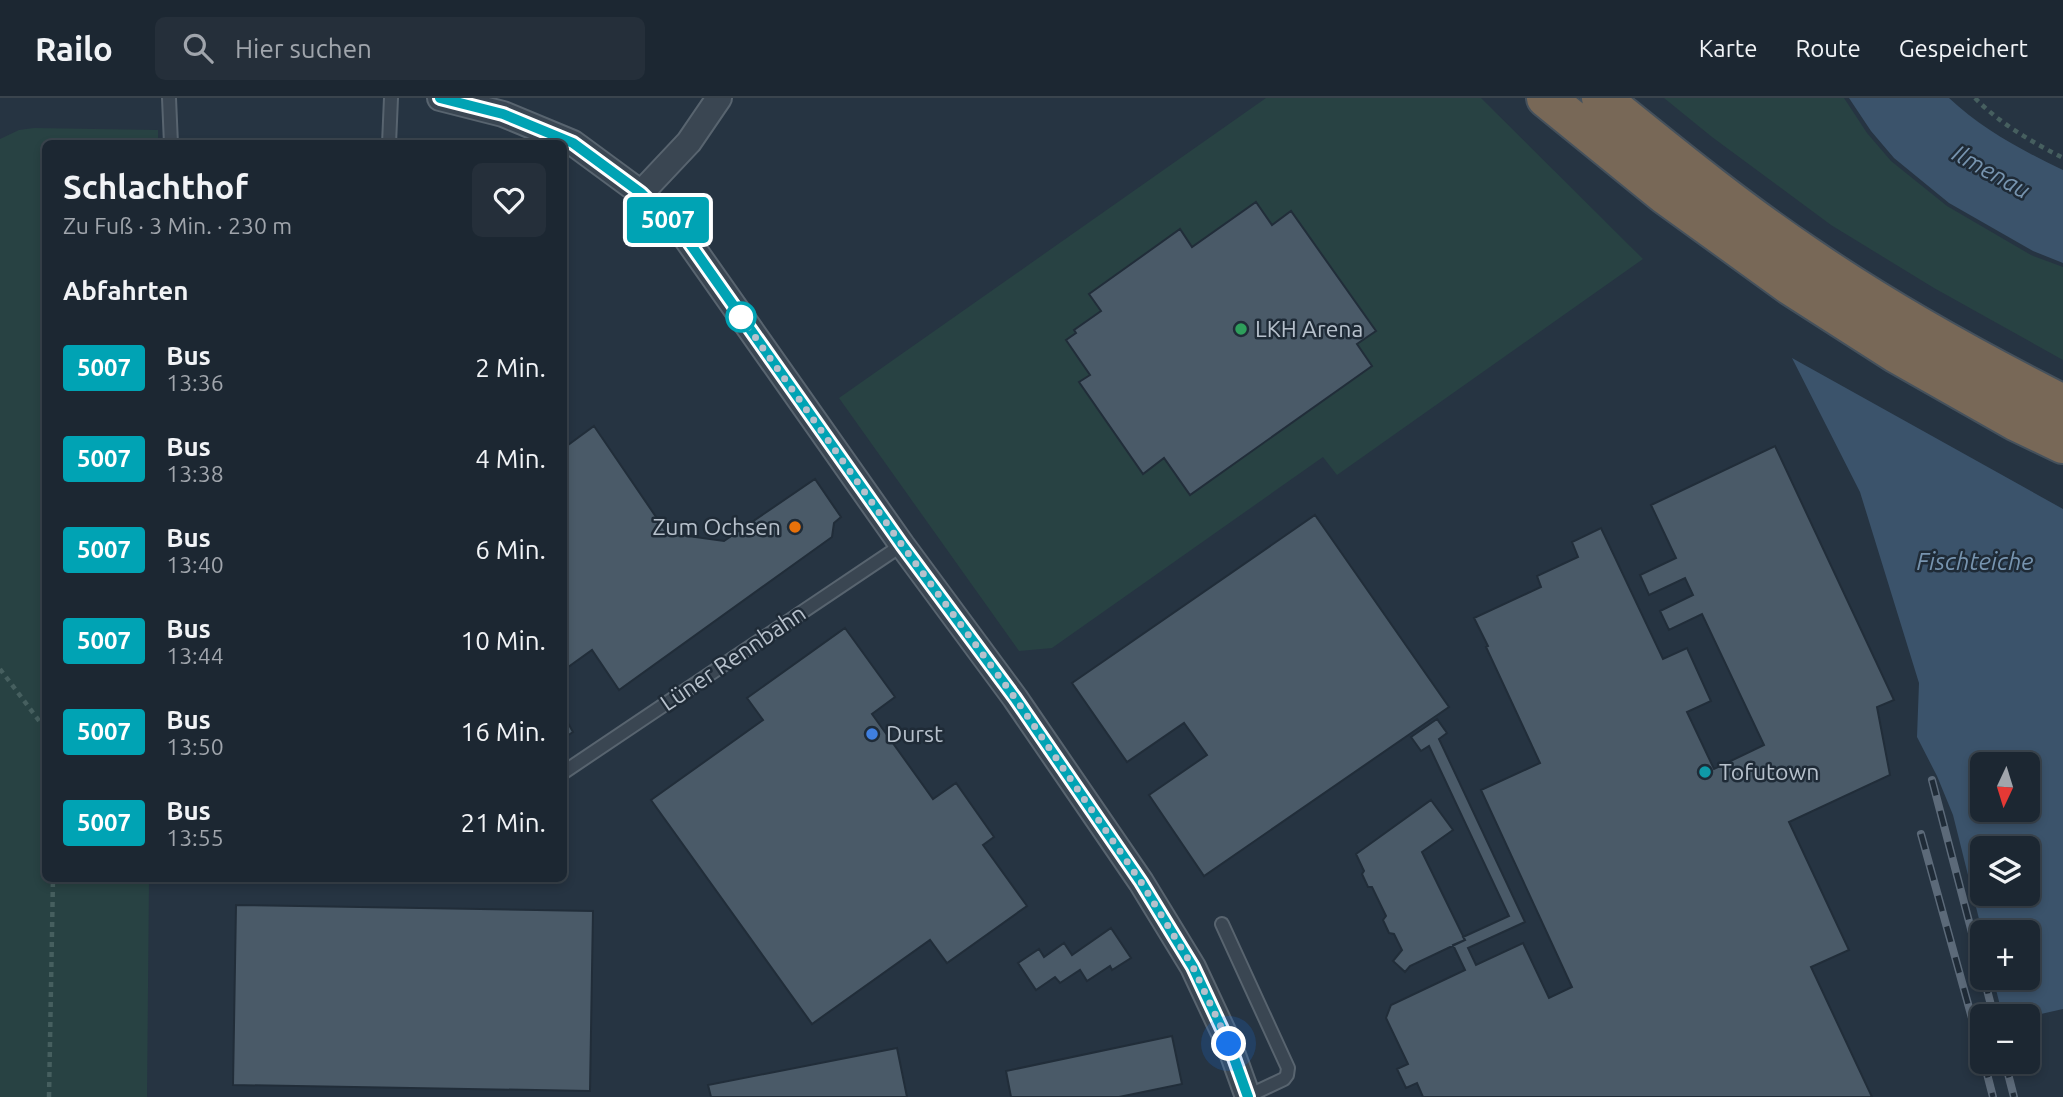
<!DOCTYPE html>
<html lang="de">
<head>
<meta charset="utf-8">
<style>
  body { margin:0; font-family:Ubuntu,sans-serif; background:#252f3a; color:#f1f3f6; height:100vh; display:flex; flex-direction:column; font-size:26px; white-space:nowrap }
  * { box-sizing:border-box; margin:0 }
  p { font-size:23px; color:#a0a5ac }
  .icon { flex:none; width:38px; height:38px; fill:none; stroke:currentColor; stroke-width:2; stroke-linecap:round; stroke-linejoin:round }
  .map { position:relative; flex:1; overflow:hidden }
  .drawer { position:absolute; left:42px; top:42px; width:525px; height:742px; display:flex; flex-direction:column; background:#1c2732; border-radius:10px; box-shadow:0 4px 10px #0003,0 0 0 2px #3a444d }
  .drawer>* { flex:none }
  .badge { padding:0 14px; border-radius:5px; font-size:24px; line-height:46px }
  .needle { width:46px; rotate:184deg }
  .fabs { position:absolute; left:1970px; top:654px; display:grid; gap:14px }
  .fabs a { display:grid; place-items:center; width:70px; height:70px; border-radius:10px; background:#1c2732; box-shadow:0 4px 10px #0003,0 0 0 2px #3a444d; font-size:35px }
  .you { position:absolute; width:35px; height:35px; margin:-18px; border:5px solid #fff; border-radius:50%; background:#1a73e8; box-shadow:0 0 0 10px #1a73e833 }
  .map>.badge { position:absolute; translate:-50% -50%; box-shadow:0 0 0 4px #fff }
  h2 { padding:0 21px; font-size:26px; line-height:63px }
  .round { display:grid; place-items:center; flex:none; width:74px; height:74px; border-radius:10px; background:#252f3a }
  .headline { display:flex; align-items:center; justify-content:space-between; height:119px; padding:0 21px }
  h1 { font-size:33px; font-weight:700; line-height:52px }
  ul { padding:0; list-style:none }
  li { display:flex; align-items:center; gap:21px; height:91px; padding:0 21px }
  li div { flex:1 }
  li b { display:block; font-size:26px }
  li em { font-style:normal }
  li .badge { min-width:77px; font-weight:700; text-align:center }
  header { display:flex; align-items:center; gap:42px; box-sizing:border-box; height:98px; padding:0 35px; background:#1c2732; border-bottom:2px solid #3a444d }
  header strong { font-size:33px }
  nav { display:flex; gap:38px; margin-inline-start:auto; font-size:24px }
  .search { width:490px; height:63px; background:#252f3a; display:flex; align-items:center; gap:18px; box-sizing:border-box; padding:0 24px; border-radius:10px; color:#a0a5ac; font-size:26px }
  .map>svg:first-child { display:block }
  .green { fill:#284243 }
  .water { fill:#3b536b; fill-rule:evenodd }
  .building { fill:#4a5a68; stroke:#212d39; stroke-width:2 }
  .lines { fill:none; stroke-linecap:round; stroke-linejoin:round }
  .service-casing { stroke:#58646f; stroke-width:16 }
  .minor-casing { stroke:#58646f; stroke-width:28 }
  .motorway-casing { stroke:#45515c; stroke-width:42 }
  .path { stroke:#465f5f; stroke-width:4.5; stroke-dasharray:5 5; stroke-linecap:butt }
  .service { stroke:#3a4652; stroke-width:12 }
  .minor { stroke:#3a4652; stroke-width:24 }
  .motorway { stroke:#786857; stroke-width:38 }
  .rail-casing { stroke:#5c6a79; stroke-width:8 }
  .rail { stroke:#1f2b37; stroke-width:5; stroke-dasharray:16; stroke-linecap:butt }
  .line-casing { stroke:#fff; stroke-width:16 }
  .line { stroke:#00a3b4; stroke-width:10 }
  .walk { stroke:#b7c1cc; stroke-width:7; stroke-dasharray:0 12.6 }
  .stop-dot { fill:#fff; stroke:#00a3b4; stroke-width:3.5 }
  .leisure-dot { fill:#2e9e5b; stroke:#1f2b37; stroke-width:2.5 }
  .food-dot { fill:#e8710a; stroke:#1f2b37; stroke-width:2.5 }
  .shop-dot { fill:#3f7fe0; stroke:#1f2b37; stroke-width:2.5 }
  .culture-dot { fill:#0f9aa8; stroke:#1f2b37; stroke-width:2.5 }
  .labels { text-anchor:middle; stroke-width:5; stroke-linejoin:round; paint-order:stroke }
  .poi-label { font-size:23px; fill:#b7c1cc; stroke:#1f2b37; text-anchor:start }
  .street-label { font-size:23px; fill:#b7c1cc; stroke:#1f2b37 }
  .water-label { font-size:24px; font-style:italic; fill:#7794af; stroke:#1f2b37 }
</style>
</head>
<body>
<header>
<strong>Railo</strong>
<div class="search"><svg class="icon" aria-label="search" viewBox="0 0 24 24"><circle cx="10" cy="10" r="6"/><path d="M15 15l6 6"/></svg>Hier suchen</div>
<nav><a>Karte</a><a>Route</a><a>Gespeichert</a></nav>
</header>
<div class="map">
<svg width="2063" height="999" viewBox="0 0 2063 999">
  <rect width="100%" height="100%" fill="#263442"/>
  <path class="green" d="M1266 0H1481L1643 161 1337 377 1323 359 1052 550 1019 553 839 300Z
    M1664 0H1844L1867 35 1891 63 1947 108 2031 157 2063 169V262L1934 190 1831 127 1712 39Z
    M34 30 158 32V45L46 46V780L149 781 147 999H0V41L19 32Z"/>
  <path class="water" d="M1849 0H1949C1982 31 2023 53 2063 72V165L2033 153 1949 105 1894 60 1871 33Z
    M1792 260 2063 411V911L2028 919H2003L1993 880H2028V835H1983V837L1953 717 1937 678 1917 639 1919 585 1860 394ZM1983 667H2028V712H1983ZM1983 751H2028V796H1983Z"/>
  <path class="building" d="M1256 104 1272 127 1291 113 1376 233 1357 246 1372 268 1190 397 1164 360 1143 376 1079 284 1090 277 1066 242 1076 235 1074 232 1101 213 1089 196 1180 131 1192 149Z
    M594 328 667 435 724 443 815 381 841 419 834 425 832 439 619 592 592 552 564 572V350Z
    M1775 348 1894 602 1877 609 1890 677 1789 724 1849 852 1811 869 1872 999H1423L1417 985 1406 990 1397 971 1408 966 1386 920 1391 907 1465 872 1453 847 1465 842 1463 839 1509 818 1429 648 1421 653 1411 639 1437 621 1447 635 1439 641 1525 824 1468 850 1476 867 1523 845 1549 900 1572 889 1481 692 1540 665 1486 549 1488 548 1474 520 1541 489 1537 478 1578 459 1572 444 1601 430 1663 561 1687 550 1711 603 1687 614 1714 671 1764 647 1702 516 1669 532 1660 513 1693 497 1685 480 1649 497 1640 477 1676 460 1651 407Z
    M1315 417 1449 609 1204 778 1149 697 1207 657 1184 625 1127 664 1072 585Z
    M845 530 895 599 872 616 933 701 956 685 994 739 983 747 1027 808 947 865 930 842 812 926 651 702 763 622 747 600Z
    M564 618 573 634 564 640Z
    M1431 702 1453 732 1422 754 1465 842 1410 868 1405 874 1393 863 1402 852 1394 836 1389 835 1383 822 1386 818 1372 789H1368L1362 776 1364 773 1356 756Z
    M236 807 593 813 590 993 233 987Z
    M1111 830 1131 860 1112 872 1110 868 1087 883 1080 872 1060 885 1055 879 1036 892 1018 865 1039 851 1044 859 1064 845 1072 857Z
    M1172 938 1182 986 1119 999H1011L1006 973Z
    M897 950 907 999H711L708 987Z"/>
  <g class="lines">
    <g class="service-casing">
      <path id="service" d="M169 0 171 46
        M389 46 391 0
        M564 674 902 447
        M1222 826 1288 970 1287 977 1284 981 1248 998"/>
    </g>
    <g class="minor-casing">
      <path id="minor" d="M440 0 503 16 573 45 641 95 686 140 902 447 1015 600 1141 784 1193 869 1229 946 1248 999
        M641 95 689 44 719 0"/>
    </g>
    <g class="motorway-casing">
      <path id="motorway" d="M1546 0 1664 96 1791 188 1897 256 2015 323 2063 346
        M1601 0C1669 55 1737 111 1809 159 1889 214 1976 262 2063 306"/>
    </g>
    <path class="path" d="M1975 0C1999 25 2032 44 2063 60
      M0 571 46 632
      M49 999 53 780"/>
    <use href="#service" class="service"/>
    <use href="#minor" class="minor"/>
    <use href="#motorway" class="motorway"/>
    <g class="rail-casing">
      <path id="rail" d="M1932 682 1983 877
        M1921 736 1983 960
        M1984 880 1994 919
        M1984 964 1993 999
        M2005 964 2014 999"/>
    </g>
    <use href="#rail" class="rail"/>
  </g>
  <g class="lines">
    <g class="line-casing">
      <path id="line" d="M440 0 503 16 573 45 641 95 686 140 902 447 1015 600 1141 784 1193 869 1229 946 1248 999"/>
    </g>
    <use href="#line" class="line"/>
    <path class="walk" d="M741 219 902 447 1015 600 1141 784 1193 869 1229 946"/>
  </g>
  <circle class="stop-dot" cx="741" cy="219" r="14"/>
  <circle class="leisure-dot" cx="1241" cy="231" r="7"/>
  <circle class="food-dot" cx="795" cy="429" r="7"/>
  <circle class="shop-dot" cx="872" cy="636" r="7"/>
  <circle class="culture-dot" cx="1705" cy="674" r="7"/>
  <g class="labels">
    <g class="poi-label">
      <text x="1255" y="239">LKH Arena</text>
      <text x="781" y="437" text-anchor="end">Zum Ochsen</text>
      <text x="886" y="644">Durst</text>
      <text x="1719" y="682">Tofutown</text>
    </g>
    <g class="street-label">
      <text transform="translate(733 560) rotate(-34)" y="8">Lüner Rennbahn</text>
    </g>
    <g class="water-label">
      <text transform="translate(1991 74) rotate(29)" y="8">Ilmenau</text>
      <text x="1975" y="472">Fischteiche</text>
    </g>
  </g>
</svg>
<div class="fabs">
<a><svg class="needle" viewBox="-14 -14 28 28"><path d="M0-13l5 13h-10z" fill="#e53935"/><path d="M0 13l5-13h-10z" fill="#a0a5ac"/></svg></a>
<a><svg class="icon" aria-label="layers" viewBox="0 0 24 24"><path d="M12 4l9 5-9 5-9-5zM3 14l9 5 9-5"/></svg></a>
<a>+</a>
<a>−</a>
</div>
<div class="you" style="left:1229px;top:946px"></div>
<b class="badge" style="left:668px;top:122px;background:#00a3b4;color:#fff">5007</b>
<section class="drawer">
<div class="headline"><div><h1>Schlachthof</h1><p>Zu Fuß · 3 Min. · 230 m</p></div><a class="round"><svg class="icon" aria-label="heart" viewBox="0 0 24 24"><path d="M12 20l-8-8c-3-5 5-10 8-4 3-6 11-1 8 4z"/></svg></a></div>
<h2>Abfahrten</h2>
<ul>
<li><span class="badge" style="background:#00a3b4;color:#fff">5007</span><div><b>Bus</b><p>13:36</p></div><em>2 Min.</em></li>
<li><span class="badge" style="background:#00a3b4;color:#fff">5007</span><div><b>Bus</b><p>13:38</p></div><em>4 Min.</em></li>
<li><span class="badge" style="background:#00a3b4;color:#fff">5007</span><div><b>Bus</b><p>13:40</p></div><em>6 Min.</em></li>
<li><span class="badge" style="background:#00a3b4;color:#fff">5007</span><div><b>Bus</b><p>13:44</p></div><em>10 Min.</em></li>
<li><span class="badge" style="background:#00a3b4;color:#fff">5007</span><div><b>Bus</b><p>13:50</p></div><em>16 Min.</em></li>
<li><span class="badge" style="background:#00a3b4;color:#fff">5007</span><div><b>Bus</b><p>13:55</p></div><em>21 Min.</em></li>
</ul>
</section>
</div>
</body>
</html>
